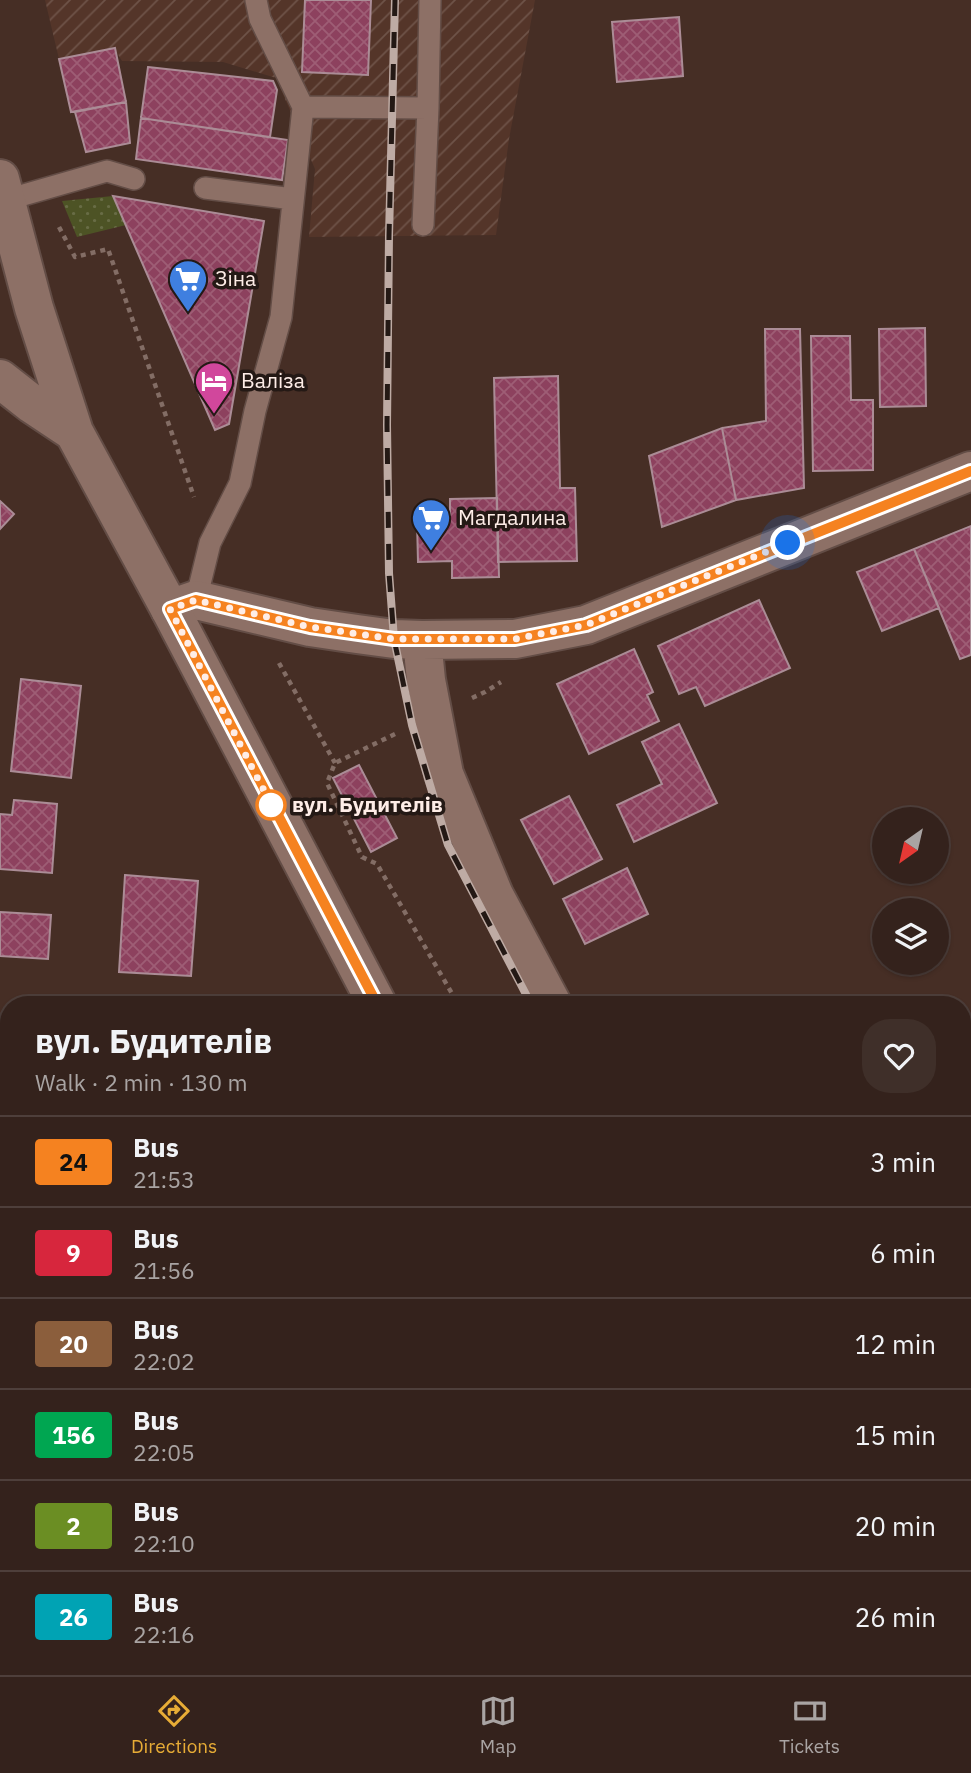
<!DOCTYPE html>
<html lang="en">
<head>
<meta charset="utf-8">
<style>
  body { margin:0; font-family:"IBM Plex Sans",sans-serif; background:#3f2f29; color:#f1f3f6; height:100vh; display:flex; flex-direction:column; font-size:26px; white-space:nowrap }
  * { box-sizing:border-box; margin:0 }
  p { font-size:23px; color:#a9a4a3 }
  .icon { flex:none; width:38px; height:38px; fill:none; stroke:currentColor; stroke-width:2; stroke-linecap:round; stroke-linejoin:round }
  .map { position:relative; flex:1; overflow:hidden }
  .drawer { position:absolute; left:0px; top:996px; width:971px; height:681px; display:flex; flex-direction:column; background:#34221c; border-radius:28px 28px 0 0; box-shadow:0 2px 5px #0004,0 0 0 2px #4e3f3b }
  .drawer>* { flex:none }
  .badge { padding:0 14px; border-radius:5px; font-size:24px; line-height:46px }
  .needle { width:46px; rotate:214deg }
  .controls { position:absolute; left:872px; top:807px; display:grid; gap:14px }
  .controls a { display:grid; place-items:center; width:77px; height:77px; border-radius:50%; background:#34221c; box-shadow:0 2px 5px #0004,0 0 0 2px #4e3f3b; font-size:35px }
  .you { position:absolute; width:35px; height:35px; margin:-18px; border:5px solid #fff; border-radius:50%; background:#1a73e8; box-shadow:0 0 0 10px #1a73e833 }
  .map>.badge { position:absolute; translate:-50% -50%; box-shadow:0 0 0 4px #fff }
  .round { display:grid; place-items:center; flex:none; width:74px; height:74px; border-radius:28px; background:#3f2f29 }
  .summary { display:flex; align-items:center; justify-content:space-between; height:119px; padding:0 35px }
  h1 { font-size:33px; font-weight:700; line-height:52px }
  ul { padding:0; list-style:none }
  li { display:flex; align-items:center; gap:21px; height:91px; padding:0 35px; border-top:2px solid #4e3f3b }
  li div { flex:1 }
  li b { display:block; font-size:26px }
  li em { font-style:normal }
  li .badge { min-width:77px; font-weight:700; text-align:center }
  .tabs { display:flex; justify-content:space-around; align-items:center; height:98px; border-top:2px solid #4e3f3b; background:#34221c; font-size:19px; color:#a9a4a3 }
  .tabs a { display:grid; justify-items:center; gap:4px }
  .tabs .on { color:#e7ac36 }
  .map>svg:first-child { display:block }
  .industrial { fill:url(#industrial-furrows) }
  .grass { fill:url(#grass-dots) }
  .building { fill:url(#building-cross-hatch); stroke:#ab8c96; stroke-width:2 }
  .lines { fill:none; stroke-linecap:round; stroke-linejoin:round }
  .service-casing { stroke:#634d46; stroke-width:24 }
  .minor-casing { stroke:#634d46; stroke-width:42 }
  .tertiary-casing { stroke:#634d46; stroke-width:42 }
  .path { stroke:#836d65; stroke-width:4.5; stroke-dasharray:5 5; stroke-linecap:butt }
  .service { stroke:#8d7066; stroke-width:21 }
  .minor { stroke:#8d7066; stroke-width:38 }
  .tertiary { stroke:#8d7066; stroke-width:38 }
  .rail-casing { stroke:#beaba4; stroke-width:8 }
  .rail { stroke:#241915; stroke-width:5; stroke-dasharray:16; stroke-linecap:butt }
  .line-casing { stroke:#fff; stroke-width:16 }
  .line { stroke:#f58220; stroke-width:10 }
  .walk { stroke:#feede7; stroke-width:7; stroke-dasharray:0 12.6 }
  .stop-dot { fill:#fff; stroke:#f58220; stroke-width:3.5 }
  .labels { text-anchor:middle; stroke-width:7; stroke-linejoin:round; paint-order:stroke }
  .poi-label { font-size:21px; fill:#feede7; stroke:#241915; text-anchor:start }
  .stop-label { font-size:21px; font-weight:bold; fill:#feede7; stroke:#241915; text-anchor:start }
</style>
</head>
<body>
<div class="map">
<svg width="971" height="1675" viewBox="0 0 971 1675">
  <defs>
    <pattern id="industrial-furrows" width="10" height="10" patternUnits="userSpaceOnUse" patternTransform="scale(1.75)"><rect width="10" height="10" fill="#543529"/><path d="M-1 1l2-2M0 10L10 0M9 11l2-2" fill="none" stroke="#6e5348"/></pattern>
    <pattern id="grass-dots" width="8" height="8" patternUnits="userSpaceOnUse" patternTransform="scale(1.75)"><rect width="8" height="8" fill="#4d5325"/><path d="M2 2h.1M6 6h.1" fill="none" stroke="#686c45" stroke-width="1.8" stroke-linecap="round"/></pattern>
    <pattern id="building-cross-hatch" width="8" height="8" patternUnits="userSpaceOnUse" patternTransform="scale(1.75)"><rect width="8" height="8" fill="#8d415e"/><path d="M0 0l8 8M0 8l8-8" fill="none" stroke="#9e5d75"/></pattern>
  </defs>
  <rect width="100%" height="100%" fill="#462e25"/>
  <path class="industrial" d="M45 0H535L509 139 496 235 309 237 315 169 276 78 223 62 122 61 114 48 59 59Z"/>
  <path class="grass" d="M113 196 126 225 77 237 62 201Z"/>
  <path class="building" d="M305 0H371L368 75 302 72Z
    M679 17 683 76 617 82 612 22Z
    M115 48 126 102 71 112 59 59Z
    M148 67 273 81 277 90 270 137 141 118Z
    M126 102 130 143 86 152 75 112Z
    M141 118 288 140 282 180 136 159Z
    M113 196 264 221 229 424 215 430Z
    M925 328 926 406 880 407 879 329Z
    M765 329H800L804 488 736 500 722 428 766 421Z
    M811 336H850L851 400H873V470L813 471Z
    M558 376 560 488H575L577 561 498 562 494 378Z
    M722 428 736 500 662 527 649 456Z
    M497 498 499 577 452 578V561L418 562 417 521 450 520V499Z
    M0 501 14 514 0 529Z
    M971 526V655L960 659 914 549Z
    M914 549 939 608 882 631 857 572Z
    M759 600 790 668 705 706 696 687 679 694 658 646Z
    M634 649 653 692 647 695 659 721 589 754 557 684Z
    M21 679 81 686 71 778 11 771Z
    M679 724 717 803 634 842 617 805 662 784 642 742Z
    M359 765 397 838 371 852 333 778Z
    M569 796 602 859 554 884 521 820Z
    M14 800 57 804 52 873 0 869V814L12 815Z
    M627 868 648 914 585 944 563 899Z
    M125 875 198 881 191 976 119 972Z
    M0 912 51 915 48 959 0 956Z
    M9 1366V1505L0 1506V1367Z
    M286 1668H351L352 1675H287Z
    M482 1668H605L606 1675H483Z"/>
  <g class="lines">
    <g class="service-casing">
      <path id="service" d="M256 0 260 19 303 107 428 108
        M205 188 293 199
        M6 200 107 171 134 179
        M423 225 428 108 430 0
        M196 600 210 543 240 483 255 411 281 317 303 107
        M962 1396 971 1359"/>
    </g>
    <g class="minor-casing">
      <path id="minor" d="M170 609 196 600 310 627 357 634 394 639 422 640 515 639 586 625 971 471
        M422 640 426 680 444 774 494 895 552 1004
        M0 1227 9 1224
        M962 1443 971 1444"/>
    </g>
    <g class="tertiary-casing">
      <path id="tertiary" d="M0 179 34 308 74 432
        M0 379 32 404 74 432 170 609 377 1004
        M742 1668 746 1675"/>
    </g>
    <path class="path" d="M59 227 75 257 108 249 194 497
      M279 663 335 763
      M472 698 485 692 501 682
      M395 734 335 763 327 783 362 857 377 864 458 1004"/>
    <use href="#service" class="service"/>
    <use href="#minor" class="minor"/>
    <use href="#tertiary" class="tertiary"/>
    <g class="rail-casing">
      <path id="rail" d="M395 0 389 236 387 425 389 573 394 639 412 725 448 845 531 1004
        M962 1516 971 1521"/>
    </g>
    <use href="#rail" class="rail"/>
  </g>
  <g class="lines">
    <g class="line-casing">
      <path id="line" d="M377 1004 170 609 196 600 310 627 394 639H515L586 625 971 471"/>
    </g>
    <use href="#line" class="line"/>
    <path class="walk" d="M271 805 273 808 170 609 196 600 310 627 394 639H515L586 625 788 543"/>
  </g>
  <defs>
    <g id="supermarket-pin" transform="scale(2.0125)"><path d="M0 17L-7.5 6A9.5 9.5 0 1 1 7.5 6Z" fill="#3f7fe0" stroke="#241915"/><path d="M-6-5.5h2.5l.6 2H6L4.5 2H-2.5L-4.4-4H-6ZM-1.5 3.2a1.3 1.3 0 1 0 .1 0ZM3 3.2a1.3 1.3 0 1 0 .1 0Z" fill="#fff"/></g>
    <g id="hotel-pin" transform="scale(2.0125)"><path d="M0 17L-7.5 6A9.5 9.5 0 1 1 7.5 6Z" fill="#d1479c" stroke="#241915"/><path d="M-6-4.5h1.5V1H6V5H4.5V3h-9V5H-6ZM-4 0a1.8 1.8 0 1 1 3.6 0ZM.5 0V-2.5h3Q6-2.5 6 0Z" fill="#fff"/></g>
  </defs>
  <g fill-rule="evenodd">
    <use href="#supermarket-pin" x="188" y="279"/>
    <use href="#hotel-pin" x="214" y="381"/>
    <use href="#supermarket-pin" x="431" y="518"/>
  </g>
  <circle class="stop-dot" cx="271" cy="805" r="14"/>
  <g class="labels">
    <g class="poi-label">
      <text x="215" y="286">Зіна</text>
      <text x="241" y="388">Валіза</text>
      <text x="458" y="525">Магдалина</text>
    </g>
    <g class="stop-label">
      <text x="292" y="812">вул. Будителів</text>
    </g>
  </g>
</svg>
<div class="controls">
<a><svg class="needle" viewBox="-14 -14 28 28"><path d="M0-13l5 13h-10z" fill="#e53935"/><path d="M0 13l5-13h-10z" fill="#a9a4a3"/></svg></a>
<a><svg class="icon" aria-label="layers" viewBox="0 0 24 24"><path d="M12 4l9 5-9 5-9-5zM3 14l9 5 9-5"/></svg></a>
</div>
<div class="you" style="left:788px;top:543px"></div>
<section class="drawer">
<div class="summary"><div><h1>вул. Будителів</h1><p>Walk · 2 min · 130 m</p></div><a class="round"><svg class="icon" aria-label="heart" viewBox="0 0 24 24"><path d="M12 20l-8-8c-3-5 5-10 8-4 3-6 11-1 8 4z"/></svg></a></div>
<ul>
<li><span class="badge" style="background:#f58220;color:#111">24</span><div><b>Bus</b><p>21:53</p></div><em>3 min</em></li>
<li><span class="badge" style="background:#d7263d;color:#fff">9</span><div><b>Bus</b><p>21:56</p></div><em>6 min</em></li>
<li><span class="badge" style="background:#8b5e3c;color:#fff">20</span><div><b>Bus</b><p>22:02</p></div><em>12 min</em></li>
<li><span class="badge" style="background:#00a651;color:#fff">156</span><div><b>Bus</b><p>22:05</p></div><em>15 min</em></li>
<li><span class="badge" style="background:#6b8e23;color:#fff">2</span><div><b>Bus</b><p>22:10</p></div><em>20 min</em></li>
<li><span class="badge" style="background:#00a3b4;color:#fff">26</span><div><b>Bus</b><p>22:16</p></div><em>26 min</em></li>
</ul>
</section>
</div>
<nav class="tabs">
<a class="on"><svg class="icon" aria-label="directions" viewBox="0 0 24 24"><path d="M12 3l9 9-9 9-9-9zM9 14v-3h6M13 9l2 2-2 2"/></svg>Directions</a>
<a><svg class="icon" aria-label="map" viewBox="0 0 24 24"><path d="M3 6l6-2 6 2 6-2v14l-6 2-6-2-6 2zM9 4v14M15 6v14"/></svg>Map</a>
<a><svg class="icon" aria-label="tickets" viewBox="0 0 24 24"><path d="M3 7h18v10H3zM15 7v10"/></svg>Tickets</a>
</nav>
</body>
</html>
